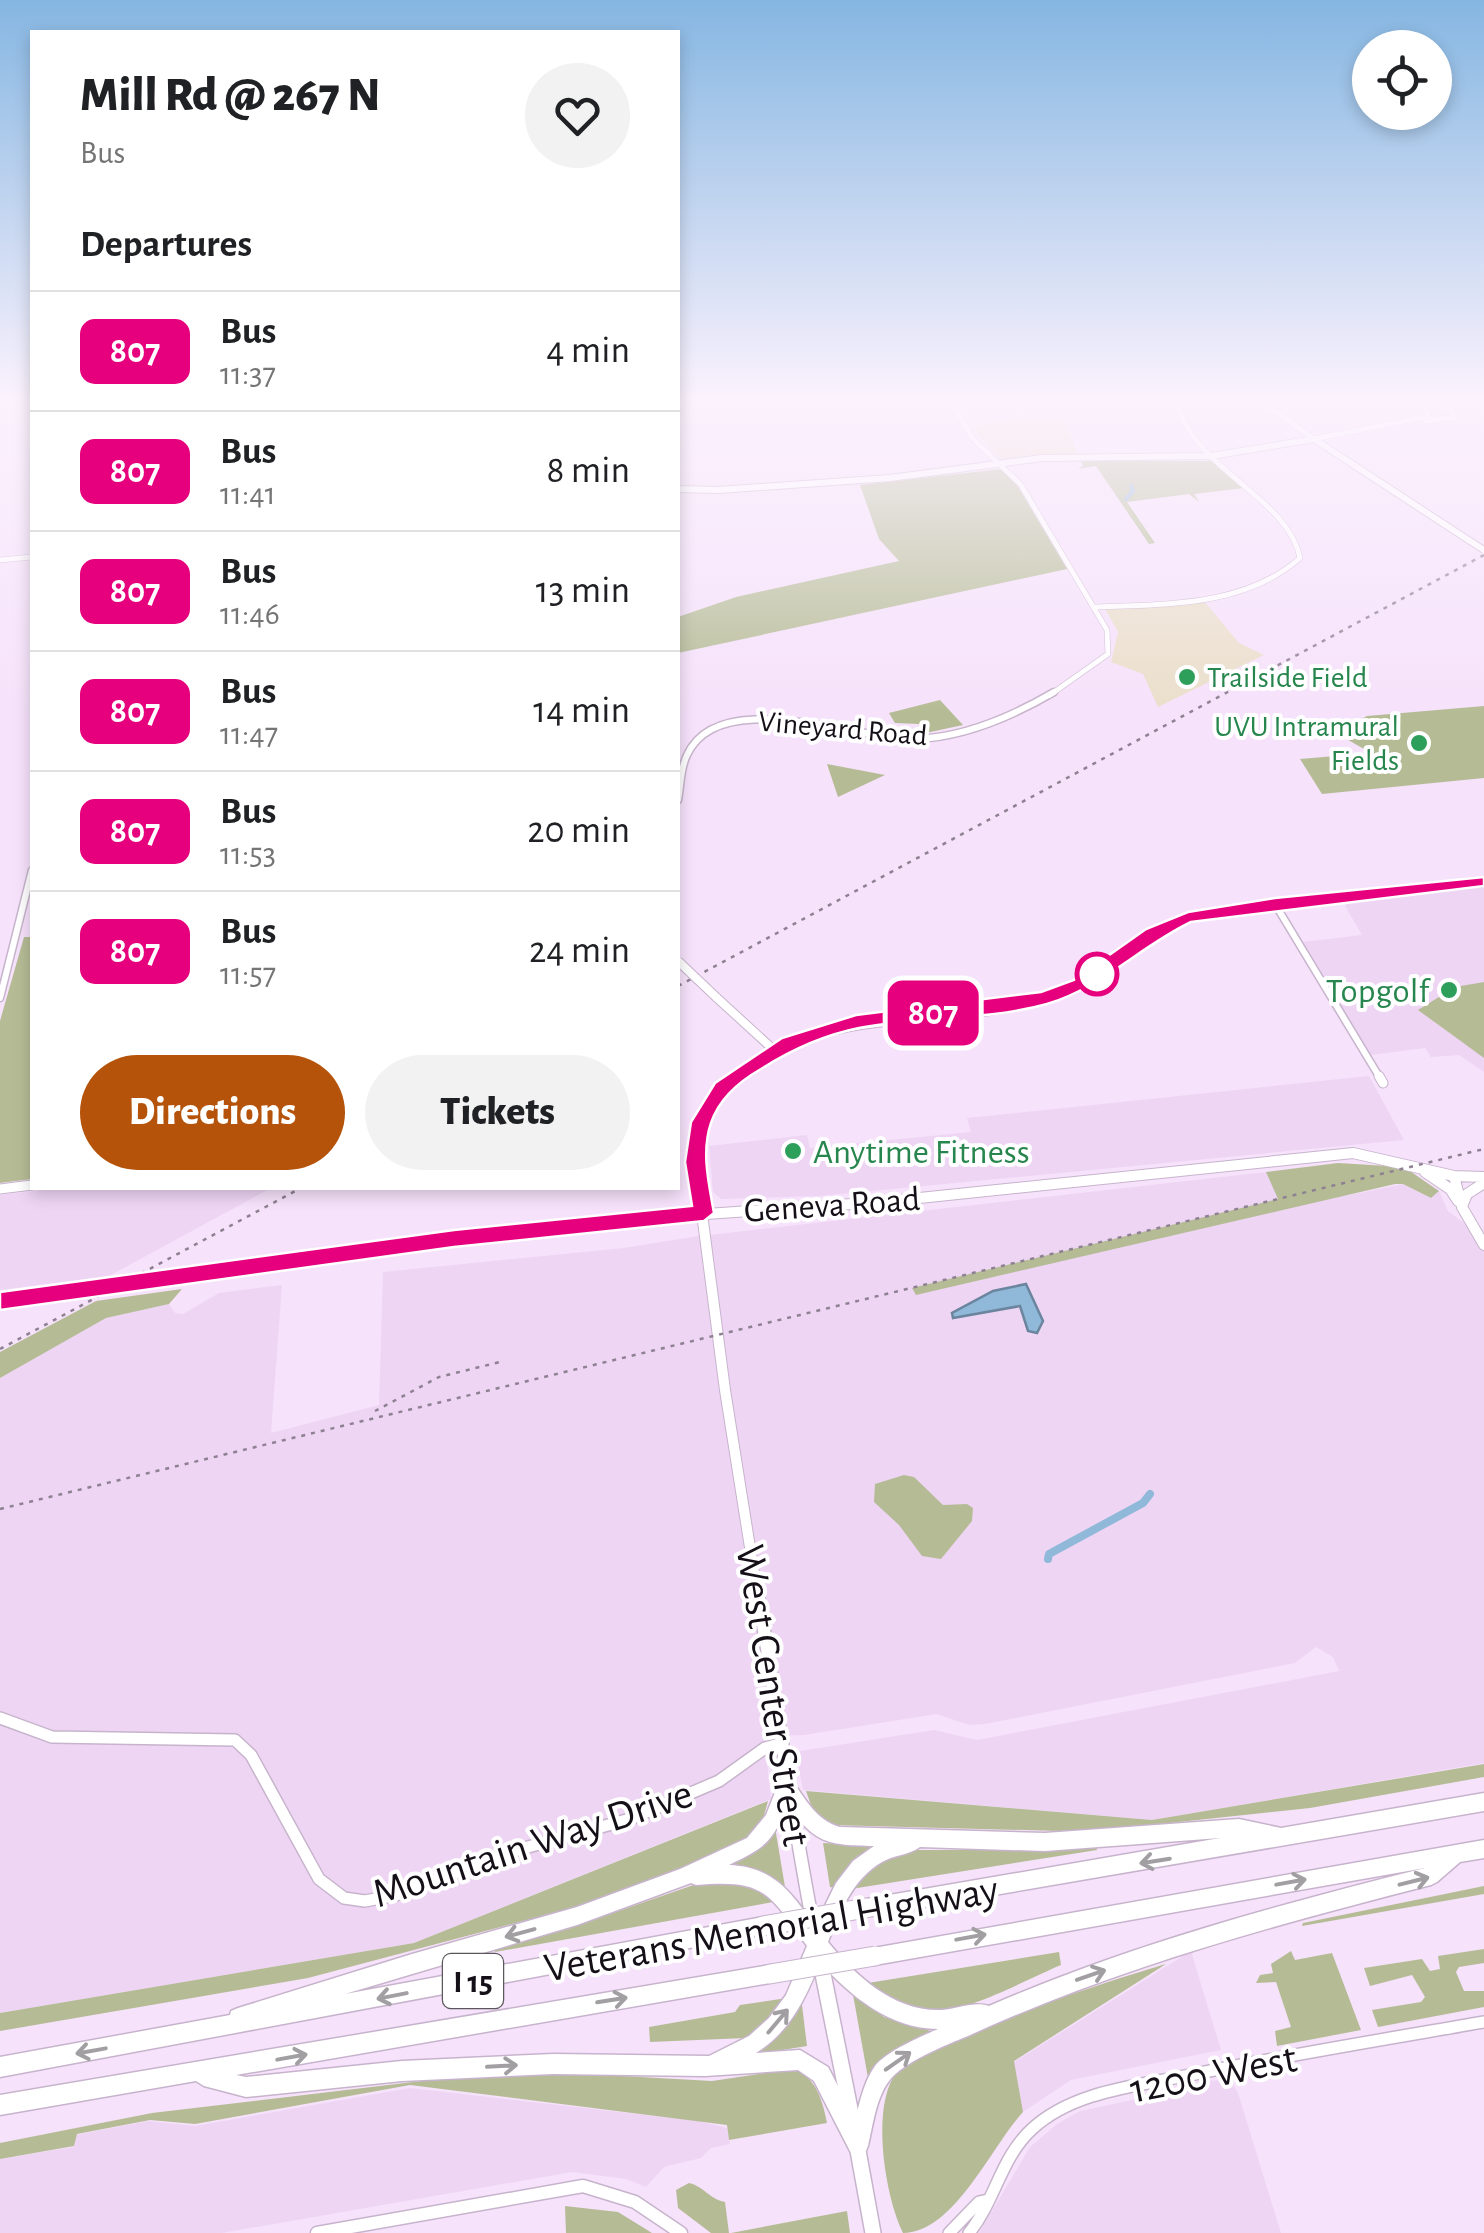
<!DOCTYPE html>
<html lang="en">
<head>
<meta charset="utf-8">
<style>
  body { margin:0; font-family:"Alegreya Sans",sans-serif; background:#f2f2f2; color:#202124; height:100vh; display:flex; flex-direction:column; font-size:38px; white-space:nowrap }
  * { box-sizing:border-box; margin:0 }
  p { font-size:32px; color:#757577 }
  .icon { flex:none; width:55px; height:55px; fill:none; stroke:currentColor; stroke-width:2; stroke-linecap:round; stroke-linejoin:round }
  .map { position:relative; flex:1; overflow:hidden }
  .panel { position:absolute; left:30px; top:30px; width:650px; height:1160px; display:flex; flex-direction:column; background:#fff; border-radius:0px; box-shadow:0 5px 15px #0003 }
  .panel>* { flex:none }
  .badge { padding:0 20px; border-radius:15px; font-size:35px; line-height:65px }
  .buttons { position:absolute; left:1352px; top:30px; display:grid; gap:20px }
  .buttons a { display:grid; place-items:center; width:100px; height:100px; border-radius:50%; background:#fff; box-shadow:0 5px 15px #0003; font-size:50px }
  .map>.badge { position:absolute; translate:-50% -50%; box-shadow:0 0 0 5px #fff }
  h2 { padding:0 50px; font-size:38px; line-height:90px }
  .round { display:grid; place-items:center; flex:none; width:105px; height:105px; border-radius:52px; background:#f2f2f2 }
  .overview { display:flex; align-items:center; justify-content:space-between; height:170px; padding:0 50px }
  h1 { font-size:48px; font-weight:800; line-height:75px }
  .button { display:flex; gap:20px; margin-top:auto; padding:20px 50px }
  .button a { flex:1; height:115px; border-radius:60px; background:#b45309; color:#fff; font-size:40px; font-weight:800; line-height:115px; text-align:center }
  .button a+a { background:#f2f2f2; color:#202124 }
  ul { padding:0; list-style:none }
  li { display:flex; align-items:center; gap:30px; height:120px; padding:0 50px; border-top:2px solid #e0e0e0 }
  li div { flex:1 }
  li b { display:block; font-size:38px }
  li em { font-style:normal }
  li .badge { min-width:110px; font-weight:700; text-align:center }
  .map>svg:first-child { display:block }
  .built { fill:#eed5f4 }
  .education { fill:#eadfca }
  .green { fill:#b5bc95 }
  .water { fill:#90b8d8; stroke:#6b859e; stroke-width:2.5 }
  .lines { fill:none; stroke-linecap:round; stroke-linejoin:round }
  .canal-far1 { stroke:#90b8d8; stroke-width:4 }
  .canal { stroke:#90b8d8; stroke-width:8 }
  .tertiary-far3-casing { stroke:#c7b4cc; stroke-width:6 }
  .tertiary-far2-casing { stroke:#c7b4cc; stroke-width:9 }
  .tertiary-far1-casing { stroke:#c7b4cc; stroke-width:11 }
  .tertiary-casing { stroke:#c7b4cc; stroke-width:14 }
  .secondary-far3-casing { stroke:#c7b4cc; stroke-width:8 }
  .secondary-far2-casing { stroke:#c7b4cc; stroke-width:10 }
  .secondary-far1-casing { stroke:#c7b4cc; stroke-width:12 }
  .secondary-casing { stroke:#c7b4cc; stroke-width:15 }
  .primary-casing { stroke:#c7b4cc; stroke-width:18 }
  .motorway-casing { stroke:#c7b4cc; stroke-width:3 }
  .tertiary-far3 { stroke:#fff; stroke-width:5 }
  .tertiary-far2 { stroke:#fff; stroke-width:6 }
  .tertiary-far1 { stroke:#fff; stroke-width:9 }
  .tertiary { stroke:#fff; stroke-width:11 }
  .secondary-far3 { stroke:#fff; stroke-width:6 }
  .secondary-far2 { stroke:#fff; stroke-width:8 }
  .secondary-far1 { stroke:#fff; stroke-width:10 }
  .secondary { stroke:#fff; stroke-width:12 }
  .primary { stroke:#fff; stroke-width:15 }
  .motorway { fill:#fff; fill-rule:evenodd }
  .rail { stroke:#8e8192; stroke-width:2.5; stroke-dasharray:4 6; stroke-linecap:butt }
  .secondary-bridge-far2-casing { stroke:#c7b4cc; stroke-width:8; stroke-linecap:butt }
  .secondary-bridge-far1-casing { stroke:#c7b4cc; stroke-width:10; stroke-linecap:butt }
  .secondary-bridge-casing { stroke:#c7b4cc; stroke-width:12; stroke-linecap:butt }
  .motorway-bridge-casing { stroke:#c7b4cc; stroke-width:21; stroke-linecap:butt }
  .secondary-bridge-far2 { stroke:#fff; stroke-width:6 }
  .secondary-bridge-far1 { stroke:#fff; stroke-width:8 }
  .secondary-bridge { stroke:#fff; stroke-width:10 }
  .motorway-bridge { stroke:#fff; stroke-width:19 }
  .oneway { stroke:#a19fa2 }
  .line { fill:#e6007e; stroke:#fff; stroke-width:2.5 }
  .leisure-dot { fill:#2e9e5b; stroke:#fff; stroke-width:4 }
  .stop-dot { fill:#fff; stroke:#e6007e; stroke-width:5 }
  .labels { text-anchor:middle; stroke-width:8; stroke-linejoin:round; paint-order:stroke }
  .far-leisure-label { font-size:30px; fill:#27864d; stroke:#fff; text-anchor:start }
  .far-street-label { font-size:30px; fill:#150f17; stroke:#fff }
  .shield { fill:#fff; stroke:#5b575d; stroke-width:2.5 }
  .shield-label { font-size:32px; font-weight:bold; fill:#150f17 }
  .leisure-label { font-size:35px; fill:#27864d; stroke:#fff; text-anchor:end }
  .street-label { font-size:35px; fill:#150f17; stroke:#fff }
  .near-street-label { font-size:42px; fill:#150f17; stroke:#fff }
</style>
</head>
<body>
<div class="map">
<svg width="1484" height="2233" viewBox="0 0 1484 2233">
  <rect width="100%" height="100%" fill="#f6e2fb"/>
  <path class="built" d="M1484 887V1072L1459 1055 1431 1057 1425 1048 1371 1055 1303 942 1362 935 1345 906 1348 902Z
    M1369 1076 1404 1140 820 1196 721 1199 713 1192 709 1146 807 1135 810 1148 971 1132 967 1118Z
    M1266 1172 1279 1199 1350 1195 1403 1184 1431 1198 1439 1191 1448 1211 1484 1238V1763L1152 1820 803 1790 797 1760 800 1751 934 1730 977 1740 1339 1671 1333 1657 1316 1647 1295 1663 985 1724 969 1725 937 1714 804 1735 764 1736 771 1799 414 1943 0 2013V1378L106 1318 169 1304 175 1313 183 1314 219 1293 282 1285 271 1433 379 1405 383 1272 624 1248 692 1237Z
    M58 1188H271L109 1276 0 1290V1195Z
    M1191 1951 1221 2050 1071 2080 1023 2112 1014 2062Z
    M1225 2080 1232 2083 1238 2093 1281 2233H979L1030 2147 1057 2124 1080 2111 1179 2090 1202 2081Z
    M410 2088 698 2121 727 2128 730 2144 711 2148 701 2158 664 2167 646 2187 626 2179 572 2172 222 2233H0V2159L74 2147 76 2135 148 2121 195 2126Z"/>
  <path class="education" d="M1063 417 1079 457 1001 459 972 428 990 422Z
    M1203 600 1239 643 1264 655 1158 707 1143 674 1111 662 1118 632 1105 609Z"/>
  <path class="green" d="M1081 461H1211L1244 488 1194 494 1199 502 1189 494 1127 502 1155 543 1149 544 1096 466 1078 469 1083 466Z
    M1001 469 1017 485 1067 569 678 653V617L736 597 899 561 879 539 860 485Z
    M940 700 963 725 921 734 919 724 895 723 889 713Z
    M1484 706V778L1322 794 1300 759 1371 753 1336 733 1367 716Z
    M827 764 885 775 838 797Z
    M24 937H32V1179L0 1183V1021Z
    M1484 982V1058L1418 1010 1455 987Z
    M1338 1163 1404 1167 1439 1191 1431 1198 1403 1184H1395L916 1295 912 1288 1278 1199 1266 1172Z
    M182 1289 169 1304 106 1318 0 1378V1352L96 1301Z
    M904 1475 914 1477 943 1505 967 1504 973 1508 972 1521 941 1559 922 1556 899 1525 874 1502 875 1484Z
    M1484 1764V1777L1310 1808 1132 1827 1060 1831 830 1825 812 1808 806 1791 1152 1820Z
    M768 1801 761 1827 738 1847 572 1908 308 1978 0 2031V2013L414 1943Z
    M775 1827 785 1887 752 1868 727 1864Z
    M823 1843 872 1846 850 1864 835 1888 830 1887Z
    M1096 1846 1097 1850 851 1889 871 1867 904 1850H1044Z
    M705 1881 741 1882 779 1901 495 1952 494 1948 564 1930Z
    M1484 1886V1894L1302 1926 1303 1923Z
    M1484 1949V1963L1459 1967 1456 1972 1464 1991H1484V2007L1378 2027 1372 2010 1421 2002 1425 1997 1412 1975 1370 1986 1364 1968 1422 1959 1430 1971 1440 1969 1438 1956Z
    M1291 1951 1295 1960 1332 1953 1361 2030 1277 2046 1275 2031 1291 2027 1276 1982 1256 1983 1260 1975 1273 1973 1271 1964Z
    M1059 1952 1061 1965C1029 1978 958 2018 925 2011 903 2007 885 1996 868 1983Z
    M1166 1964 1014 2061 1023 2112C991 2147 954 2233 903 2233 885 2197 870 2105 897 2072 924 2039 1116 1979 1166 1964Z
    M852 1989 884 2017 931 2031 886 2055 868 2078Z
    M801 1997 807 2046 751 2055Z
    M787 1998 773 2020 746 2038 650 2042 649 2027 735 2012 740 2005Z
    M793 2069C815 2075 823 2101 827 2123L729 2140 727 2125 410 2085 195 2124 150 2120 77 2134 74 2146 0 2159V2143L152 2113 455 2077 587 2074 712 2081Z
    M689 2183C705 2187 709 2199 725 2202L729 2233H711L678 2208 676 2190Z
    M565 2206 618 2212 652 2233H566Z
    M847 2211 850 2233H731Z"/>
  <path class="water" d="M1026 1284 1043 1321 1037 1333 1028 1331 1020 1306 953 1318 952 1313 993 1291Z"/>
  <g class="lines">
    <path class="canal-far1" d="M1126 499 1133 491 1131 486"/>
    <path class="canal" d="M1048 1559 1049 1554 1143 1503 1150 1494"/>
    <g class="tertiary-far3-casing">
      <path id="tertiary-far3" d="M950 400 972 438 1021 485 1107 630 1108 654 1050 695
        M1260 400 1314 439 1429 416 1421 400
        M1425 421 1455 417 1445 400
        M0 560 32 557
        M1094 607C1164 604 1245 607 1300 558 1288 496 1191 469 1176 400"/>
    </g>
    <g class="tertiary-far2-casing">
      <path id="tertiary-far2" d="M678 800C681 785 680 769 687 755 719 684 860 741 917 739 965 737 1013 716 1054 692
        M1275 904 1380 1078
        M0 998 32 870"/>
    </g>
    <g class="tertiary-far1-casing">
      <path id="tertiary-far1" d="M1379 1076 1383 1083
        M0 1189 32 1185"/>
    </g>
    <g class="tertiary-casing">
      <path id="tertiary" d="M0 1718 52 1737 235 1740 251 1755 319 1879 344 1898 365 1901 396 1895 517 1850 630 1819 719 1781 765 1748 783 1743
        M949 2233 979 2202 988 2200
        M969 2233C995 2201 1001 2157 1032 2129 1073 2091 1137 2086 1190 2075 1287 2055 1386 2039 1484 2022"/>
    </g>
    <g class="secondary-far3-casing">
      <path id="secondary-far3" d="M678 489 718 490 890 478 1042 458 1211 456 1314 439 1470 541"/>
    </g>
    <g class="secondary-far2-casing">
      <path id="secondary-far2" d="M716 997 775 1051
        M732 1078C833 998 945 1035 1053 995 1103 976 1141 934 1192 916L1484 882"/>
    </g>
    <g class="secondary-far1-casing">
      <path id="secondary-far1" d="M735 1076 704 1115 695 1160 725 1390 755 1579
        M1425 1172 1450 1189 1458 1201
        M1454 1176 1462 1207 1484 1245
        M1463 1204 1467 1194 1484 1183
        M316 1257 606 1221 881 1202 1353 1153 1454 1176 1484 1177
        M0 1301 72 1291"/>
    </g>
    <g class="secondary-casing">
      <path id="secondary" d="M755 1577C775 1691 790 1805 812 1919
        M317 2233 583 2186 635 2202 681 2233"/>
    </g>
    <g class="primary-casing">
      <path id="primary" d="M821 1964 852 2119
        M857 2145 873 2233"/>
    </g>
    <g class="motorway-casing">
      <path id="motorway" d="M786 1777 792 1780C805 1799 817 1821 840 1827L1045 1833 1239 1819 1281 1828 1484 1793V1811L866 1917 859 1915 857 1908 859 1901 866 1899 1220 1838 1045 1851 920 1847C909 1855 894 1855 882 1862 853 1879 840 1911 828 1942 856 1976 894 2012 942 2010 957 2009 975 2001 989 2006 1129 1945 1278 1905 1425 1868L875 1965 868 1963 866 1956 868 1949 1484 1840V1858L1460 1862 1437 1882 1431 1885C1274 1925 1116 1968 968 2036 946 2045 903 2062 889 2081 876 2098 873 2125 868 2146L865 2153 858 2156 851 2153 814 2081 798 2070 705 2076 553 2074 402 2081 246 2097 204 2086 196 2081 0 2115V2095L770 1965 777 1967 779 1974 777 1981 770 1983 236 2075 246 2077 402 2061 553 2054 709 2056 749 2036 769 2018 786 1995 807 1946C769 1893 765 1879 696 1885L691 1883 577 1925 345 1994 763 1917 770 1919 772 1926 770 1933 0 2077V2057L230 2015 231 2011 238 2008 412 1954 577 1907 680 1869 747 1838 766 1815 780 1780ZM788 1804C814 1844 828 1845 874 1846L853 1861 836 1883 815 1926C791 1892 774 1867 729 1865 765 1848 773 1842 788 1804ZM820 1962C850 1996 890 2029 938 2029 920 2037 887 2051 875 2066 864 2081 860 2102 855 2119L828 2067 800 2050 756 2053C790 2032 806 1998 820 1962Z"/>
    </g>
    <use href="#tertiary-far3" class="tertiary-far3"/>
    <use href="#tertiary-far2" class="tertiary-far2"/>
    <use href="#tertiary-far1" class="tertiary-far1"/>
    <use href="#tertiary" class="tertiary"/>
    <use href="#secondary-far3" class="secondary-far3"/>
    <use href="#secondary-far2" class="secondary-far2"/>
    <use href="#secondary-far1" class="secondary-far1"/>
    <use href="#secondary" class="secondary"/>
    <use href="#primary" class="primary"/>
    <use href="#motorway" class="motorway"/>
    <path class="rail" d="M678 986 1484 555
      M0 1349 301 1188
      M375 1411 439 1377 500 1362
      M0 1509 1484 1149"/>
    <g class="secondary-bridge-far2-casing">
      <path id="secondary-bridge-far2" d="M1470 541 1484 550"/>
    </g>
    <g class="secondary-bridge-far1-casing">
      <path id="secondary-bridge-far1" d="M678 961 716 997"/>
    </g>
    <g class="secondary-bridge-casing">
      <path id="secondary-bridge" d="M72 1291 316 1257"/>
    </g>
    <g class="motorway-bridge-casing">
      <path id="motorway-bridge" d="M763 1926 866 1908
        M770 1974 875 1956"/>
    </g>
    <use href="#secondary-bridge-far2" class="secondary-bridge-far2"/>
    <use href="#secondary-bridge-far1" class="secondary-bridge-far1"/>
    <use href="#secondary-bridge" class="secondary-bridge"/>
    <use href="#motorway-bridge" class="motorway-bridge"/>
  </g>
  <defs><path id="oneway-shaft" d="M-6 0H5M1.5-3L5.5 0L1.5 3" fill="none" stroke-width="1.6" stroke-linecap="round" stroke-linejoin="round" transform="scale(2.5)"/></defs>
  <g class="oneway">
    <use href="#oneway-shaft" transform="translate(1155 1861) rotate(171)"/>
    <use href="#oneway-shaft" transform="translate(1414 1881) rotate(-14)"/>
    <use href="#oneway-shaft" transform="translate(1291 1882) rotate(-10)"/>
    <use href="#oneway-shaft" transform="translate(520 1933) rotate(165)"/>
    <use href="#oneway-shaft" transform="translate(971 1937) rotate(-10)"/>
    <use href="#oneway-shaft" transform="translate(1091 1975) rotate(-19)"/>
    <use href="#oneway-shaft" transform="translate(392 1996) rotate(169)"/>
    <use href="#oneway-shaft" transform="translate(612 2000) rotate(-9)"/>
    <use href="#oneway-shaft" transform="translate(778 2021) rotate(-50)"/>
    <use href="#oneway-shaft" transform="translate(91 2051) rotate(170)"/>
    <use href="#oneway-shaft" transform="translate(292 2057) rotate(-10)"/>
    <use href="#oneway-shaft" transform="translate(898 2061) rotate(-35)"/>
    <use href="#oneway-shaft" transform="translate(502 2066) rotate(-3)"/>
  </g>
  <linearGradient id="sky" x2="0" y2="1"><stop stop-color="#85b6e2"/><stop offset="0.56" stop-color="#fbf2fd"/><stop offset="1" stop-color="#fbf2fd" stop-opacity="0"/></linearGradient>
  <rect width="1484" height="712" fill="url(#sky)"/>
  <path class="line" d="M1484 877V886L1191 922C1141 946 1101 988 1047 1004 986 1021 921 1016 859 1028 824 1035 791 1050 761 1069 740 1081 719 1099 711 1123 701 1152 709 1184 714 1213L704 1221 454 1247 0 1310V1292L454 1230 692 1206 685 1162 691 1122 715 1083 782 1038 856 1015 1041 992 1074 980 1146 929 1188 912 1275 898Z"/>
  <g class="leisure-dot">
    <circle cx="1187" cy="677" r="10"/>
    <circle cx="1419" cy="743" r="10"/>
    <circle cx="1449" cy="990" r="10"/>
    <circle cx="793" cy="1151" r="10"/>
  </g>
  <circle class="stop-dot" cx="1097" cy="974" r="20"/>
  <g class="labels">
    <g class="far-leisure-label">
      <text x="1207" y="687">Trailside Field</text>
      <text x="1399" y="736" text-anchor="end">UVU Intramural<tspan x="1399" dy="34">Fields</tspan></text>
    </g>
    <g class="far-street-label">
      <text transform="translate(843 728) rotate(5)" y="10">Vineyard Road</text>
    </g>
    <rect class="shield" x="443" y="1954" width="60" height="54" rx="8"/>
    <g class="shield-label">
      <text x="473" y="1992">I 15</text>
    </g>
    <g class="leisure-label">
      <text x="1429" y="1002">Topgolf</text>
      <text x="813" y="1163" text-anchor="start">Anytime Fitness</text>
    </g>
    <g class="street-label">
      <text transform="translate(832 1204) rotate(-4)" y="12">Geneva Road</text>
    </g>
    <g class="near-street-label">
      <text transform="translate(775 1695) rotate(81)" y="15">West Center Street</text>
      <text transform="translate(532 1842) rotate(-18)" y="15">Mountain Way Drive</text>
      <text transform="translate(771 1927) rotate(-10)" y="15">Veterans Memorial Highway</text>
      <text transform="translate(1213 2072) rotate(-11)" y="15">1200 West</text>
    </g>
  </g>
</svg>
<div class="buttons">
<a><svg class="icon" aria-label="locate" viewBox="0 0 24 24"><circle cx="12" cy="12" r="6"/><path d="M12 2v4M12 18v4M2 12h4M18 12h4"/></svg></a>
</div>
<b class="badge" style="left:933px;top:1013px;background:#e6007e;color:#fff">807</b>
<section class="panel">
<div class="overview"><div><h1>Mill Rd @ 267 N</h1><p>Bus</p></div><a class="round"><svg class="icon" aria-label="heart" viewBox="0 0 24 24"><path d="M12 20l-8-8c-3-5 5-10 8-4 3-6 11-1 8 4z"/></svg></a></div>
<h2>Departures</h2>
<ul>
<li><span class="badge" style="background:#e6007e;color:#fff">807</span><div><b>Bus</b><p>11:37</p></div><em>4 min</em></li>
<li><span class="badge" style="background:#e6007e;color:#fff">807</span><div><b>Bus</b><p>11:41</p></div><em>8 min</em></li>
<li><span class="badge" style="background:#e6007e;color:#fff">807</span><div><b>Bus</b><p>11:46</p></div><em>13 min</em></li>
<li><span class="badge" style="background:#e6007e;color:#fff">807</span><div><b>Bus</b><p>11:47</p></div><em>14 min</em></li>
<li><span class="badge" style="background:#e6007e;color:#fff">807</span><div><b>Bus</b><p>11:53</p></div><em>20 min</em></li>
<li><span class="badge" style="background:#e6007e;color:#fff">807</span><div><b>Bus</b><p>11:57</p></div><em>24 min</em></li>
</ul>
<div class="button"><a>Directions</a><a>Tickets</a></div>
</section>
</div>
</body>
</html>
